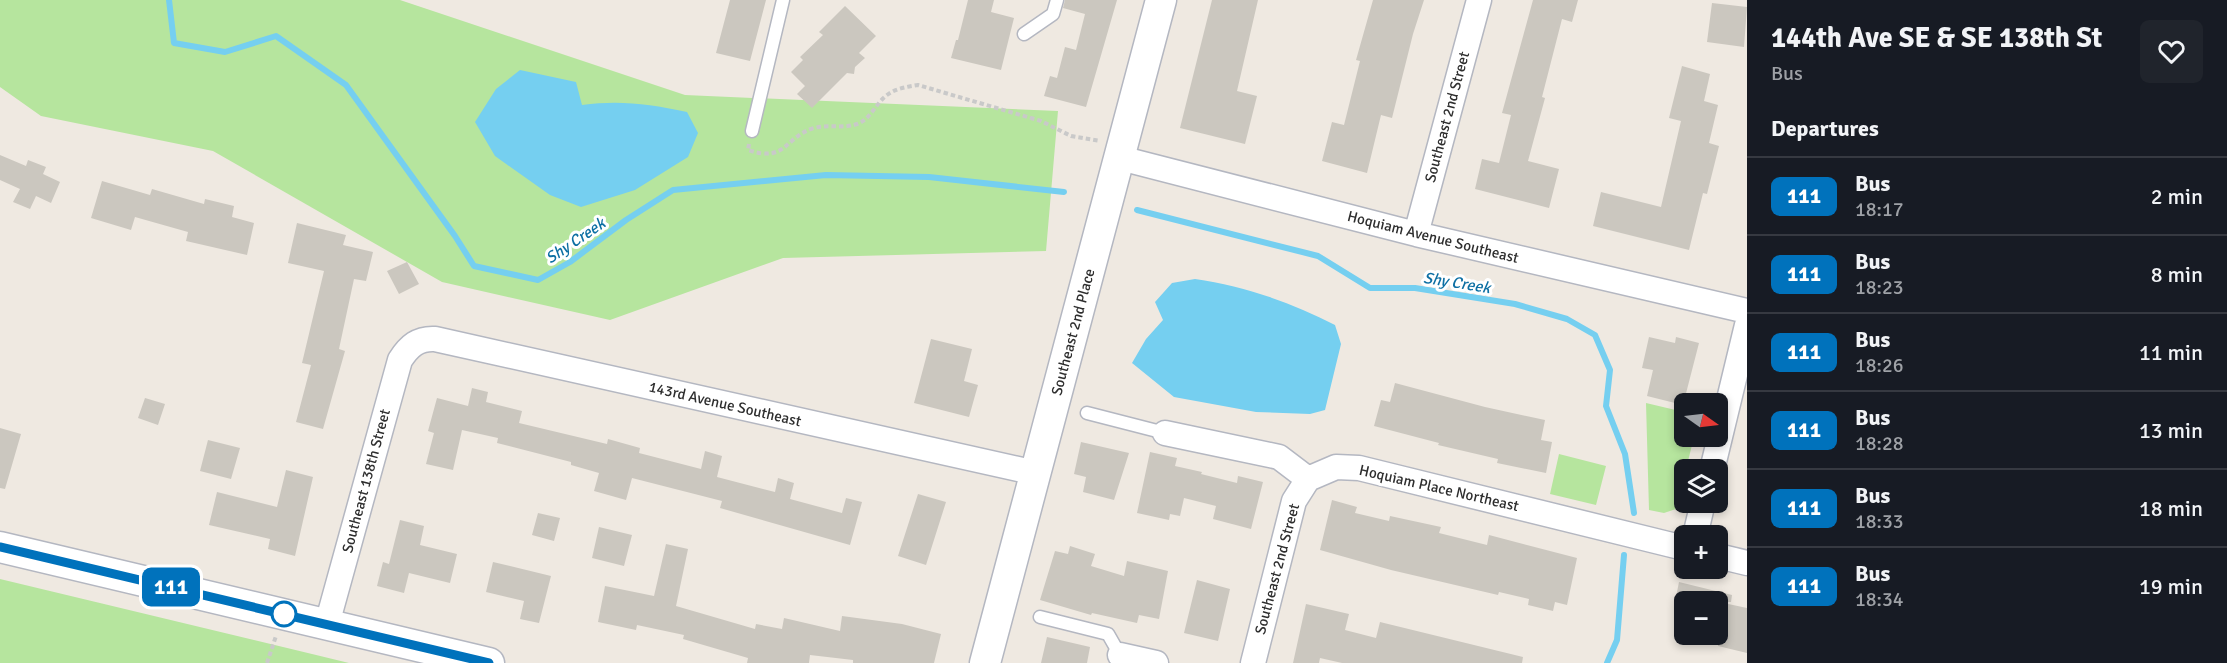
<!DOCTYPE html>
<html lang="en">
<head>
<meta charset="utf-8">
<style>
  body { margin:0; font-family:Signika,sans-serif; background:#20242c; color:#f1f3f6; height:100vh; display:flex; flex-direction:column; font-size:22px; white-space:nowrap }
  * { box-sizing:border-box; margin:0 }
  p { font-size:20px; color:#9ea1a6 }
  .icon { flex:none; width:33px; height:33px; fill:none; stroke:currentColor; stroke-width:2; stroke-linecap:round; stroke-linejoin:round }
  .map { position:relative; flex:1; overflow:hidden }
  .side { display:flex; flex-direction:column; background:#171b24; width:480px }
  .side>* { flex:none }
  .badge { padding:0 12px; border-radius:9px; font-size:21px; line-height:39px }
  .needle { width:39px; rotate:104deg }
  .buttons { position:absolute; left:1674px; top:393px; display:grid; gap:12px }
  .buttons a { display:grid; place-items:center; width:54px; height:54px; border-radius:9px; background:#171b24; box-shadow:0 3px 9px #0003; font-size:30px }
  .map>.badge { position:absolute; translate:-50% -50%; box-shadow:0 0 0 3px #fff }
  h2 { padding:0 24px; font-size:22px; line-height:54px }
  .round { display:grid; place-items:center; flex:none; width:63px; height:63px; border-radius:9px; background:#20242c }
  .headline { display:flex; align-items:center; justify-content:space-between; height:102px; padding:0 24px }
  h1 { font-size:28px; font-weight:700; line-height:45px }
  ul { padding:0; list-style:none }
  li { display:flex; align-items:center; gap:18px; height:78px; padding:0 24px; border-top:2px solid #363941 }
  li div { flex:1 }
  li b { display:block; font-size:22px }
  li em { font-style:normal }
  li .badge { min-width:66px; font-weight:700; text-align:center }
  main { display:flex; flex:1; min-height:0 }
  .map>svg:first-child { display:block }
  .green { fill:#b6e59e }
  .water { fill:#75cff0 }
  .lines { fill:none; stroke-linecap:round; stroke-linejoin:round }
  .stream { stroke:#75cff0; stroke-width:6 }
  .building { fill:#cbc7bf }
  .service-casing { stroke:#b4b7c1; stroke-width:15 }
  .minor-casing { stroke:#b4b7c1; stroke-width:27 }
  .tertiary-casing { stroke:#b4b7c1; stroke-width:33 }
  .path { stroke:#c9c9c9; stroke-width:4; stroke-dasharray:4.5 3; stroke-linecap:butt }
  .service { stroke:#fff; stroke-width:12 }
  .minor { stroke:#fff; stroke-width:24 }
  .tertiary { stroke:#fff; stroke-width:30 }
  .line-casing { stroke:#fff; stroke-width:14 }
  .line { stroke:#0072bc; stroke-width:9 }
  .stop-dot { fill:#fff; stroke:#0072bc; stroke-width:3 }
  .labels { text-anchor:middle; stroke-width:6; stroke-linejoin:round; paint-order:stroke }
  .street-label { font-size:15px; fill:#2e2e2e; stroke:#fff }
  .water-label { font-size:16px; font-style:italic; fill:#0d6fa3; stroke:#fff }
</style>
</head>
<body>
<main>
<div class="map">
<svg width="1747" height="663" viewBox="0 0 1747 663">
  <rect width="100%" height="100%" fill="#efe9e1"/>
  <path class="green" d="M0 0H400L685 95 1058 111 1046 251 783 258 610 320 442 282 213 151 41 116 0 87Z
    M1646 403 1684 412V436L1694 437 1676 509 1664 513 1649 510Z
    M1559 454 1606 466 1596 505 1550 494Z
    M0 579 312 654 349 663H0Z"/>
  <path class="water" d="M520 70 576 82 582 105C620 100 649 104 687 112L698 133 688 157 635 190 581 207 550 195 495 156 475 122 496 89Z
    M1195 279C1243 286 1291 302 1335 325L1341 344 1325 410 1310 414 1256 412 1174 397 1132 363 1146 339 1163 320 1155 302 1172 283Z"/>
  <g class="lines">
    <path class="stream" d="M169 0 174 43 225 52 276 36 346 85 455 236 474 266 538 280 570 262 626 220 673 190 826 175 929 177 1064 192
      M1137 210 1318 256 1370 288H1415L1515 304 1567 319 1595 335 1610 370 1606 406 1625 454 1634 513
      M1607 663 1617 640 1624 555"/>
  </g>
  <path class="building" d="M730 0H766L750 61 716 53Z
    M968 0H994L991 12 1014 18 1001 70 951 58 956 40H958Z
    M1065 0H1117L1086 107 1044 96 1050 76 1057 78 1065 47 1076 50 1085 14 1063 8Z
    M1212 0H1258L1237 91 1257 96 1245 144 1180 128Z
    M1373 0H1424L1413 34 1392 118 1381 115 1367 173 1322 161 1332 122 1344 125 1360 61 1356 60Z
    M1533 0H1578L1572 22 1562 19 1542 97 1545 98 1528 161 1559 169 1549 208 1475 189 1482 159 1499 163 1511 115 1502 113Z
    M1712 3 1747 7 1744 47 1707 42Z
    M845 6 876 36 859 53 865 58 855 67 854 74 847 73 812 108 797 94 805 86 791 72 803 60 800 57 823 35 819 32Z
    M1682 66 1710 74 1704 101 1718 105 1709 143 1719 146 1707 194 1703 193 1689 250 1593 226 1601 192 1661 207 1681 121 1669 118Z
    M0 155 26 166 28 160 46 167 43 174 60 182 51 203 36 196 30 209 13 202 20 189 0 180Z
    M102 181 150 195 152 189 204 204 205 199 234 206 232 217 254 223 247 255 186 241 188 232 135 217 131 230 91 218Z
    M297 223 346 235 343 245 373 252 366 281 354 279 339 349 345 351 323 429 296 422 311 365 302 363 324 271 288 263Z
    M407 262 419 284 399 294 387 271Z
    M1649 337 1675 343 1676 337 1699 343 1683 405 1647 396 1653 370 1642 368Z
    M931 339 972 349 964 381 978 385 969 417 914 403Z
    M1395 383 1485 407 1545 420 1541 440 1552 442 1546 473 1497 463 1498 459 1438 445 1439 443 1374 426 1381 400 1390 402Z
    M472 388 488 392 486 402 522 411 519 423 607 444 608 439 640 448 639 453 701 469 705 451 722 456 717 477 775 492 778 478 794 483 790 499 842 513 846 498 862 502 850 545 720 508 722 501 632 478 626 500 594 491 599 473 571 465V462L497 443 498 438 462 430 453 470 426 464 434 433 428 431 437 398 468 406Z
    M145 398 165 404 158 425 138 418Z
    M0 428 21 434 5 489 0 488Z
    M208 440 240 448 231 479 200 471Z
    M1081 442 1129 453 1114 500 1083 492 1086 477 1074 474Z
    M1150 452 1177 458 1175 466 1202 472 1201 474 1237 483 1238 476 1263 482 1251 529 1213 519 1216 506 1184 498 1180 516 1170 514 1169 520 1137 513Z
    M286 470 313 477 295 556 268 549 270 539 209 525 217 492 277 507Z
    M918 494 946 502 926 565 898 556Z
    M1332 500 1357 507 1355 513 1389 521 1390 516 1441 527 1439 533 1487 545 1489 535 1577 558 1567 605 1555 602 1553 611 1528 605 1529 599 1499 592 1498 595 1391 570 1320 550Z
    M538 513 560 518 554 541 532 535Z
    M400 520 424 526 420 545 457 554 450 583 409 573 404 593 377 586 383 562 389 564Z
    M599 527 632 535 624 566 592 558Z
    M666 544 688 549 676 606 755 629 756 624 782 629 784 618 840 631 842 616 902 624 941 634 934 663H853V660L810 655 809 663H747L748 658 683 639 684 635 637 625 636 630 598 622 605 586 654 596Z
    M1070 546 1095 554 1091 566 1124 576 1127 561 1168 571 1159 619 1139 615 1137 623 1092 613 1091 615 1040 600 1055 551 1068 554Z
    M493 562 551 576 539 623 520 619 524 601 486 592Z
    M1197 580 1230 589 1218 641 1184 633Z
    M1679 582 1732 595 1731 602H1719L1747 608V653L1718 646V602H1675Z
    M1306 604 1349 614 1345 630 1376 638 1380 622 1523 657 1522 663H1342L1320 658 1319 663H1293Z
    M1047 637 1090 647 1087 663H1041Z"/>
  <g class="lines">
    <g class="service-casing">
      <path id="service" d="M1024 34 1053 14 1057 0
        M752 131 783 0
        M1087 413 1165 433
        M1040 617 1108 634 1120 655 1119 658"/>
    </g>
    <g class="minor-casing">
      <path id="minor" d="M1120 158 1416 234 1747 311
        M1416 234 1479 0
        M1165 433 1279 457 1308 479 1336 467 1359 468 1684 548
        M1712 470 1747 325
        M1695 536 1703 502
        M1718 556 1747 563
        M327 624 400 360C409 346 418 338 435 339L1036 473
        M1120 655 1156 663
        M1253 663 1294 501 1308 479"/>
    </g>
    <g class="tertiary-casing">
      <path id="tertiary" d="M0 547 489 663
        M985 663 1161 0"/>
    </g>
    <path class="path" d="M749 144 748 150C787 163 784 137 814 128 828 124 843 129 857 124 871 119 875 104 887 95 896 88 907 87 918 85L1041 121 1071 136 1100 141
      M267 663 276 636"/>
    <use href="#service" class="service"/>
    <use href="#minor" class="minor"/>
    <use href="#tertiary" class="tertiary"/>
  </g>
  <g class="lines">
    <g class="line-casing">
      <path id="line" d="M0 547 489 663"/>
    </g>
    <use href="#line" class="line"/>
  </g>
  <circle class="stop-dot" cx="284" cy="614" r="12"/>
  <g class="labels">
    <g class="street-label">
      <text transform="translate(1447 117) rotate(-75)" y="5">Southeast 2nd Street</text>
      <text transform="translate(1433 237) rotate(14)" y="5">Hoquiam Avenue Southeast</text>
      <text transform="translate(1073 332) rotate(-75)" y="5">Southeast 2nd Place</text>
      <text transform="translate(725 404) rotate(13)" y="5">143rd Avenue Southeast</text>
      <text transform="translate(366 481) rotate(-75)" y="5">Southeast 138th Street</text>
      <text transform="translate(1439 488) rotate(13)" y="5">Hoquiam Place Northeast</text>
      <text transform="translate(1277 569) rotate(-75)" y="5">Southeast 2nd Street</text>
    </g>
    <g class="water-label">
      <text transform="translate(575 240) rotate(-34)" y="6">Shy Creek</text>
      <text transform="translate(1457 282) rotate(9)" y="6">Shy Creek</text>
    </g>
  </g>
</svg>
<div class="buttons">
<a><svg class="needle" viewBox="-14 -14 28 28"><path d="M0-13l5 13h-10z" fill="#e53935"/><path d="M0 13l5-13h-10z" fill="#9ea1a6"/></svg></a>
<a><svg class="icon" aria-label="layers" viewBox="0 0 24 24"><path d="M12 4l9 5-9 5-9-5zM3 14l9 5 9-5"/></svg></a>
<a>+</a>
<a>−</a>
</div>
<b class="badge" style="left:171px;top:587px;background:#0072bc;color:#fff">111</b>
</div>
<section class="side">
<div class="headline"><div><h1>144th Ave SE &amp; SE 138th St</h1><p>Bus</p></div><a class="round"><svg class="icon" aria-label="heart" viewBox="0 0 24 24"><path d="M12 20l-8-8c-3-5 5-10 8-4 3-6 11-1 8 4z"/></svg></a></div>
<h2>Departures</h2>
<ul>
<li><span class="badge" style="background:#0072bc;color:#fff">111</span><div><b>Bus</b><p>18:17</p></div><em>2 min</em></li>
<li><span class="badge" style="background:#0072bc;color:#fff">111</span><div><b>Bus</b><p>18:23</p></div><em>8 min</em></li>
<li><span class="badge" style="background:#0072bc;color:#fff">111</span><div><b>Bus</b><p>18:26</p></div><em>11 min</em></li>
<li><span class="badge" style="background:#0072bc;color:#fff">111</span><div><b>Bus</b><p>18:28</p></div><em>13 min</em></li>
<li><span class="badge" style="background:#0072bc;color:#fff">111</span><div><b>Bus</b><p>18:33</p></div><em>18 min</em></li>
<li><span class="badge" style="background:#0072bc;color:#fff">111</span><div><b>Bus</b><p>18:34</p></div><em>19 min</em></li>
</ul>
</section>
</main>
</body>
</html>
